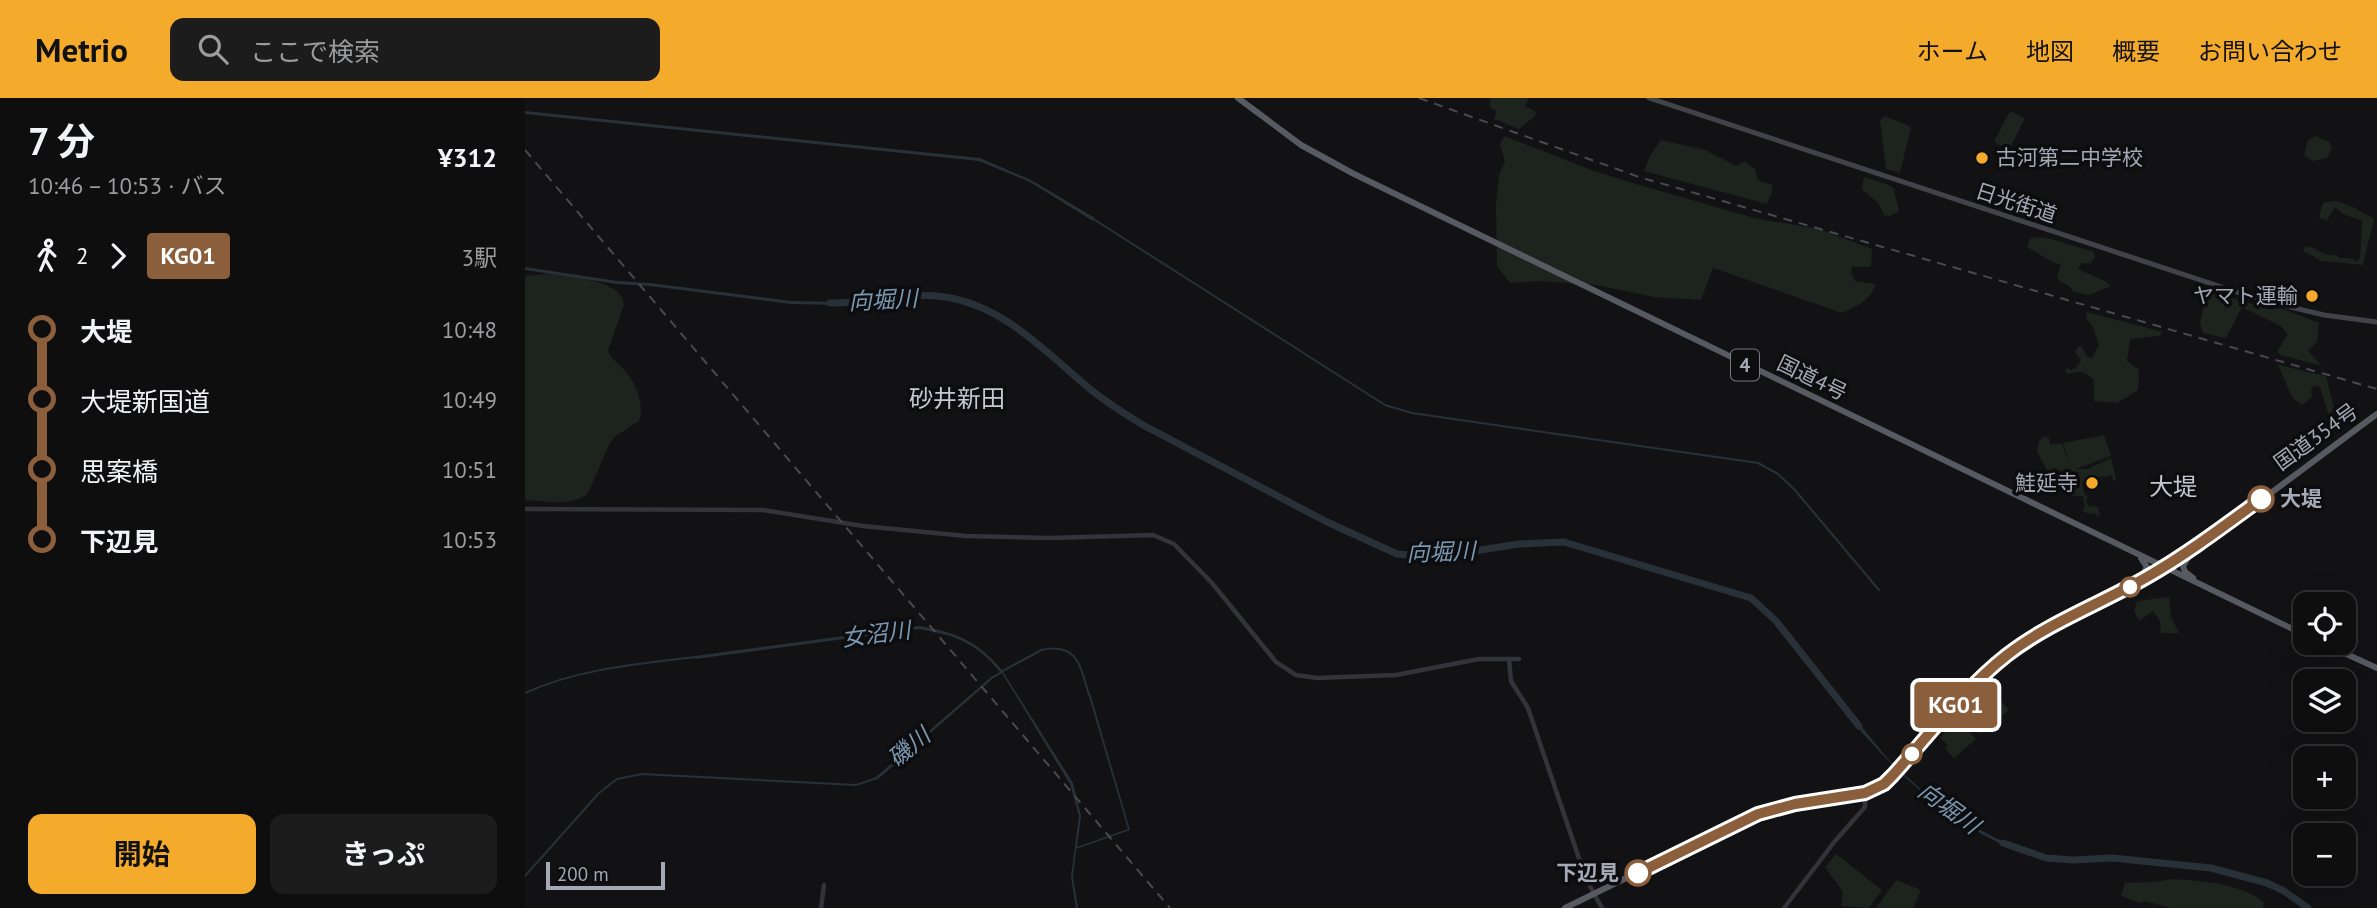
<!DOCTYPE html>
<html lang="ja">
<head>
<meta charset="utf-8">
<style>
  body { margin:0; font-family:"PT Sans","Noto Sans JP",sans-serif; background:#1c1c1d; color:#f1f3f6; height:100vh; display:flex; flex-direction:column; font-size:26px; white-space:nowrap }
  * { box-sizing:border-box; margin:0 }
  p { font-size:23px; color:#9b9c9e }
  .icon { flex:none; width:38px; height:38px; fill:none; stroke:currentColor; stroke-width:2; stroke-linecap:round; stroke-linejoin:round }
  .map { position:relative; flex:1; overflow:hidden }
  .panel { display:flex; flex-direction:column; background:#0e0e0f; width:525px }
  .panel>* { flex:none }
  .badge { padding:0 14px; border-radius:5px; font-size:24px; line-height:46px }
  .buttons { position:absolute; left:1768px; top:494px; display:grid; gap:14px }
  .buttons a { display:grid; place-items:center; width:63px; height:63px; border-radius:14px; background:#0e0e0f; box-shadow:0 7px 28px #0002,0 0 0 2px #2e2e2f; font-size:35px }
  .scale { position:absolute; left:21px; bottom:18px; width:119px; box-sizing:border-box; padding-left:7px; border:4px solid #a4a9b5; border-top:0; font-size:19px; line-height:24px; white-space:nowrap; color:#a4a9b5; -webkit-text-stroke:5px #0d0d0f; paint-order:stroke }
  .map>.badge { position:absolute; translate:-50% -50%; box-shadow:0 0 0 4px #fff }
  .legs { display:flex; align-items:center; gap:10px; height:77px; padding:0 28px; font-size:23px }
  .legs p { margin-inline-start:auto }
  .overview { display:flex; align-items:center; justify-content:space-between; height:119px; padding:0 28px }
  h1 { font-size:38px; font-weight:700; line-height:52px }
  .cta { display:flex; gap:14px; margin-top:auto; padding:14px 28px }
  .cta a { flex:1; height:80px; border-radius:14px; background:#f4ab2b; color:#111; font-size:28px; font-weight:700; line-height:80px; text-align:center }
  .cta a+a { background:#1c1c1d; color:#f1f3f6 }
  ul { padding:0 28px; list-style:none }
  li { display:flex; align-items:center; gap:24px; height:70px; font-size:26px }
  li i { display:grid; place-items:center; width:10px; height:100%; margin:0 9px; background:currentColor }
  li i::after { content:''; width:18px; height:18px; margin:-9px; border:5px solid; border-radius:50%; background:#0e0e0f }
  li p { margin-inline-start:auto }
  li:first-child i { background:linear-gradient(#0000 50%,currentColor 0) }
  li:last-child i { background:linear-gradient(currentColor 50%,#0000 0) }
  header { display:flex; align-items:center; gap:42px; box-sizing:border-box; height:98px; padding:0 35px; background:#f4ab2b; color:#111 }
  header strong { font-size:33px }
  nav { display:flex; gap:38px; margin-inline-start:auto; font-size:24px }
  .search { width:490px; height:63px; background:#1c1c1d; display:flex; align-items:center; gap:18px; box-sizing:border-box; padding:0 24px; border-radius:14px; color:#9b9c9e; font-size:26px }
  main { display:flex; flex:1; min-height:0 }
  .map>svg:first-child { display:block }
  .green { fill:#1d241d }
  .water { fill:#293138 }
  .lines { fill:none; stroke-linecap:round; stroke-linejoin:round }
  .stream { stroke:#293138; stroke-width:2 }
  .river { stroke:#293138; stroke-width:7 }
  .tertiary { stroke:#333439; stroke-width:4.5 }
  .secondary { stroke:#414349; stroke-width:5 }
  .trunk { stroke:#575a61; stroke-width:6 }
  .rail { stroke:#484a50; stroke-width:2; stroke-dasharray:9 7; stroke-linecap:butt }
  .line-1-casing { stroke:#fff; stroke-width:16 }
  .line-1 { stroke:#8b5e3c; stroke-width:10 }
  .poi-dot { fill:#f4ab2b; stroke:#0d0d0f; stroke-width:2.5 }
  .stop-1-dot { fill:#fff; stroke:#8b5e3c; stroke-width:3.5 }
  .labels { text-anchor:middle; stroke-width:7; stroke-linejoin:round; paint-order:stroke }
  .shield { fill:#0d0d0f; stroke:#777a83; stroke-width:2 }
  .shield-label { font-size:19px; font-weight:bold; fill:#a4a9b5 }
  .poi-label { font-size:21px; fill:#a4a9b5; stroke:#0d0d0f; text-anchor:end }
  .street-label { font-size:21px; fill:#a4a9b5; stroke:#0d0d0f }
  .stop-label { font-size:21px; font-weight:bold; fill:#a4a9b5; stroke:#0d0d0f; text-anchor:start }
  .water-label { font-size:23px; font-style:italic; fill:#7a98b1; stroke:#0d0d0f }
  .quarter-label { font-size:24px; fill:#c5c8d1; stroke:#0d0d0f }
</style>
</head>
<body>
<header>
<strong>Metrio</strong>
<div class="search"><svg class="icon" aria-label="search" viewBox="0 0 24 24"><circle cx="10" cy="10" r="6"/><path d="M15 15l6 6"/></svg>ここで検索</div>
<nav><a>ホーム</a><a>地図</a><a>概要</a><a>お問い合わせ</a></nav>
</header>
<main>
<section class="panel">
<div class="overview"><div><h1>7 分</h1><p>10:46 – 10:53 · バス</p></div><b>¥312</b></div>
<div class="legs"><svg class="icon" aria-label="walk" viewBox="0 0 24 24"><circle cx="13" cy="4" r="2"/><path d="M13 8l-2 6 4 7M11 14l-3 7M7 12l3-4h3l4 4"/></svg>2<svg class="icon" aria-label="forward" viewBox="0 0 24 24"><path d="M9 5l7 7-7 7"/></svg><b class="badge" style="background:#8b5e3c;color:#fff">KG01</b><p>3駅</p></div>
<ul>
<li><i style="color:#8b5e3c"></i><b>大堤</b><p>10:48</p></li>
<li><i style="color:#8b5e3c"></i><span>大堤新国道</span><p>10:49</p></li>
<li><i style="color:#8b5e3c"></i><span>思案橋</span><p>10:51</p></li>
<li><i style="color:#8b5e3c"></i><b>下辺見</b><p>10:53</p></li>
</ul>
<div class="cta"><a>開始</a><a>きっぷ</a></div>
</section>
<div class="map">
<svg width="1852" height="810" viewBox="0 0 1852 810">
  <rect width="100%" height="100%" fill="#121214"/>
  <path class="green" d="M966 0H1004L1000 8 1011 14 1010 18 994 31 969 21 972 13 966 10 964 5Z
    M1485 13 1500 20 1484 52 1469 44Z
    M1360 18 1386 29 1375 75 1361 71 1355 22Z
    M979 38 1069 73 1111 86 1229 120 1294 131 1347 151 1346 169H1327L1326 175 1330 183 1351 186C1345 203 1332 208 1317 215L1188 170 1176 202 1129 199 1072 187 1014 183 985 185 972 168 971 106 974 77 980 63 975 47Z
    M1790 38 1803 43 1807 49 1802 60 1788 63 1779 58 1783 42Z
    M1136 42 1180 52 1212 68 1220 63 1230 71 1233 82 1247 87V95L1242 106 1119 73 1125 58Z
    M1339 79 1364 87 1370 91C1368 100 1375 105 1373 114L1364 118 1359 117 1354 106 1337 91Z
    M1812 103 1828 109 1849 121 1838 167 1797 163 1778 153 1780 148C1791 149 1799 159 1812 157L1814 160H1825L1832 164 1835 160 1837 123 1818 116 1810 109 1802 122 1794 120 1797 107 1800 104Z
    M1512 139 1526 141 1569 154 1570 159 1566 165H1557L1553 171 1580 183 1586 188 1564 197 1549 194 1543 187 1535 184 1532 178 1536 166 1529 165 1502 149 1505 141Z
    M22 176C41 178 100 182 99 207L83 252C86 262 95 266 101 274 111 285 120 309 114 323L91 338 85 345 63 395C48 409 19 403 0 402V178Z
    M1686 194 1744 211 1755 210 1794 225 1792 244 1783 253 1797 268 1756 257 1752 254 1763 236 1756 228 1717 209 1701 240 1678 235 1675 225 1681 197Z
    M1562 214 1638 234 1634 238 1605 241 1602 263 1614 272 1613 292 1592 305 1569 303V282C1560 274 1554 272 1543 276L1540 273 1541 270 1547 272 1553 268 1556 262 1550 254 1553 249H1557L1562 258 1567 260 1574 247 1568 229 1561 220Z
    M1753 267 1801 278 1811 318 1805 322 1795 289 1789 287 1786 292 1787 299 1777 307 1767 299Z
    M1579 337 1586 358 1551 371H1563L1586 360 1591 381 1588 384 1587 377 1559 382 1557 385 1559 395 1561 398 1564 397 1561 401 1563 408 1573 409 1575 417 1572 418 1569 414 1567 417 1557 413 1560 409 1558 398H1547L1536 373 1529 370 1523 374 1512 354 1514 343 1519 338 1524 340 1525 346H1537L1546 368 1538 345Z
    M1644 499 1646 519 1654 535H1636L1635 523 1628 513 1614 523 1609 513 1612 503Z
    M1462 588 1484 612 1456 636 1436 616Z
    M1432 621 1451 641 1429 660 1420 651 1423 647 1415 640Z
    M1311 756 1357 792 1344 810 1316 808 1318 794 1300 769Z
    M1648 781C1677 783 1715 785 1739 804L1738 810H1646L1620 803 1615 805 1596 798 1600 785 1629 784Z
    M1371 782 1396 792 1388 810H1351Z"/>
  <path class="water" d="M0 13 455 60 506 82 570 120 568 123 505 84 454 63 0 16Z
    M0 169 92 183 125 185 266 203 313 204V207L266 206 125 188 92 186 0 172Z
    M394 528C433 535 451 542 477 572L516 551 517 553 478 574 548 685 556 718 552 749 603 731 563 595H565L605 732 551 751 548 779 553 810H551L546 779 554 718 545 686 477 575 467 581 353 681 351 679 466 579 475 574C452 545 430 537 394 531L170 561V558Z
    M1331 622C1343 636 1354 651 1366 664 1401 699 1442 728 1487 748L1485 750C1420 721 1374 677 1328 624Z"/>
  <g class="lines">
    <path class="stream" d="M570 122 860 307 887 315 1233 365 1253 376 1269 391 1354 492
      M516 552C553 544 555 568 564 597
      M0 595C52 571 113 566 170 559
      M0 778 74 695 92 681 117 676 331 687 352 680"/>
    <path class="river" d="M305 205C341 206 376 195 412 198 476 204 518 252 565 291 581 304 600 316 618 327L800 423 872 456 910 459 994 446 1039 444 1226 500 1251 523 1334 628
      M1478 745 1521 760 1548 762 1587 760 1686 770 1742 785 1759 793 1783 810"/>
    <path class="tertiary" d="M0 411 238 412 338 428 441 438 525 440 628 437 649 446 687 485 751 564 771 577 792 580 871 577 954 561H994
      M984 561 986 583 1003 610 1061 781 1077 810
      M296 810 299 787
      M1259 810 1310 743 1340 709V695"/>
    <path class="secondary" d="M1124 0 1736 202 1799 217 1852 224"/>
    <path class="trunk" d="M713 0 776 47 829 76 1780 537
      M1667 453 1658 468 1660 474 1668 480
      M1616 460 1622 469 1616 480
      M1795 544 1852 570
      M1040 810 1224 720C1240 714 1255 709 1272 706 1305 700 1343 702 1369 677 1404 637 1440 590 1482 557 1525 524 1580 505 1626 477 1705 429 1778 370 1852 316"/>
    <path class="rail" d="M894 0 1114 79 1852 291
      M0 52 645 810"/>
  </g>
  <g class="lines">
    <g class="line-1-casing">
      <path id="line-1" d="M1113 775 1233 716 1270 706 1340 695 1359 686 1368 677C1403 638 1441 589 1482 557 1523 525 1577 505 1622 479 1662 456 1699 428 1736 401"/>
    </g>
    <use href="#line-1" class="line-1"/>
  </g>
  <g class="poi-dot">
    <circle cx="1457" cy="60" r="7"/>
    <circle cx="1787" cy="198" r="7"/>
    <circle cx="1567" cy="385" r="7"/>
  </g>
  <g class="stop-1-dot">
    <circle cx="1736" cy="401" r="12"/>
    <circle cx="1605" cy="489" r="9"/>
    <circle cx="1387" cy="656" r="9"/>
    <circle cx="1113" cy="775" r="12"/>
  </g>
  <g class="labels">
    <rect class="shield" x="1206" y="251.5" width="28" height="31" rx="5"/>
    <g class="shield-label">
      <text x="1220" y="274">4</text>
    </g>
    <g class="poi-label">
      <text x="1471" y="67" text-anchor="start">古河第二中学校</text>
      <text x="1773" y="205">ヤマト運輸</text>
      <text x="1553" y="392">鮭延寺</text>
    </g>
    <g class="street-label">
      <text transform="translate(1491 105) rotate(18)" y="7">日光街道</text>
      <text transform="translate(1287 280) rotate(26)" y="7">国道4号</text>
      <text transform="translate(1791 339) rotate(-36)" y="7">国道354号</text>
    </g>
    <g class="stop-label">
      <text x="1755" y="408">大堤</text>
      <text x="1094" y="782" text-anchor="end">下辺見</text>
    </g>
    <g class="water-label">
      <text transform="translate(358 202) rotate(-3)" y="8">向堀川</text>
      <text transform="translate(916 454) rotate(-2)" y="8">向堀川</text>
      <text transform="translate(351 536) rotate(-7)" y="8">女沼川</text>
      <text transform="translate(384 649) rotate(-40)" y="8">磯川</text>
      <text transform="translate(1424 710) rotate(36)" y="8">向堀川</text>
    </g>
    <g class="quarter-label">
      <text x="432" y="309">砂井新田</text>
      <text x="1648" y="397">大堤</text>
    </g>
  </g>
</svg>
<div class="buttons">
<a><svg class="icon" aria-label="locate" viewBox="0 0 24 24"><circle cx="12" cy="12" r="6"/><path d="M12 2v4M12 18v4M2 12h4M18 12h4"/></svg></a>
<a><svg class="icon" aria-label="layers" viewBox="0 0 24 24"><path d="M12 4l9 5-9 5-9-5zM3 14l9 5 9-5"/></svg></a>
<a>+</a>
<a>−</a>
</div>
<div class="scale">200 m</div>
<b class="badge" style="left:1431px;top:607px;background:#8b5e3c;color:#fff">KG01</b>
</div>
</main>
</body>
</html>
